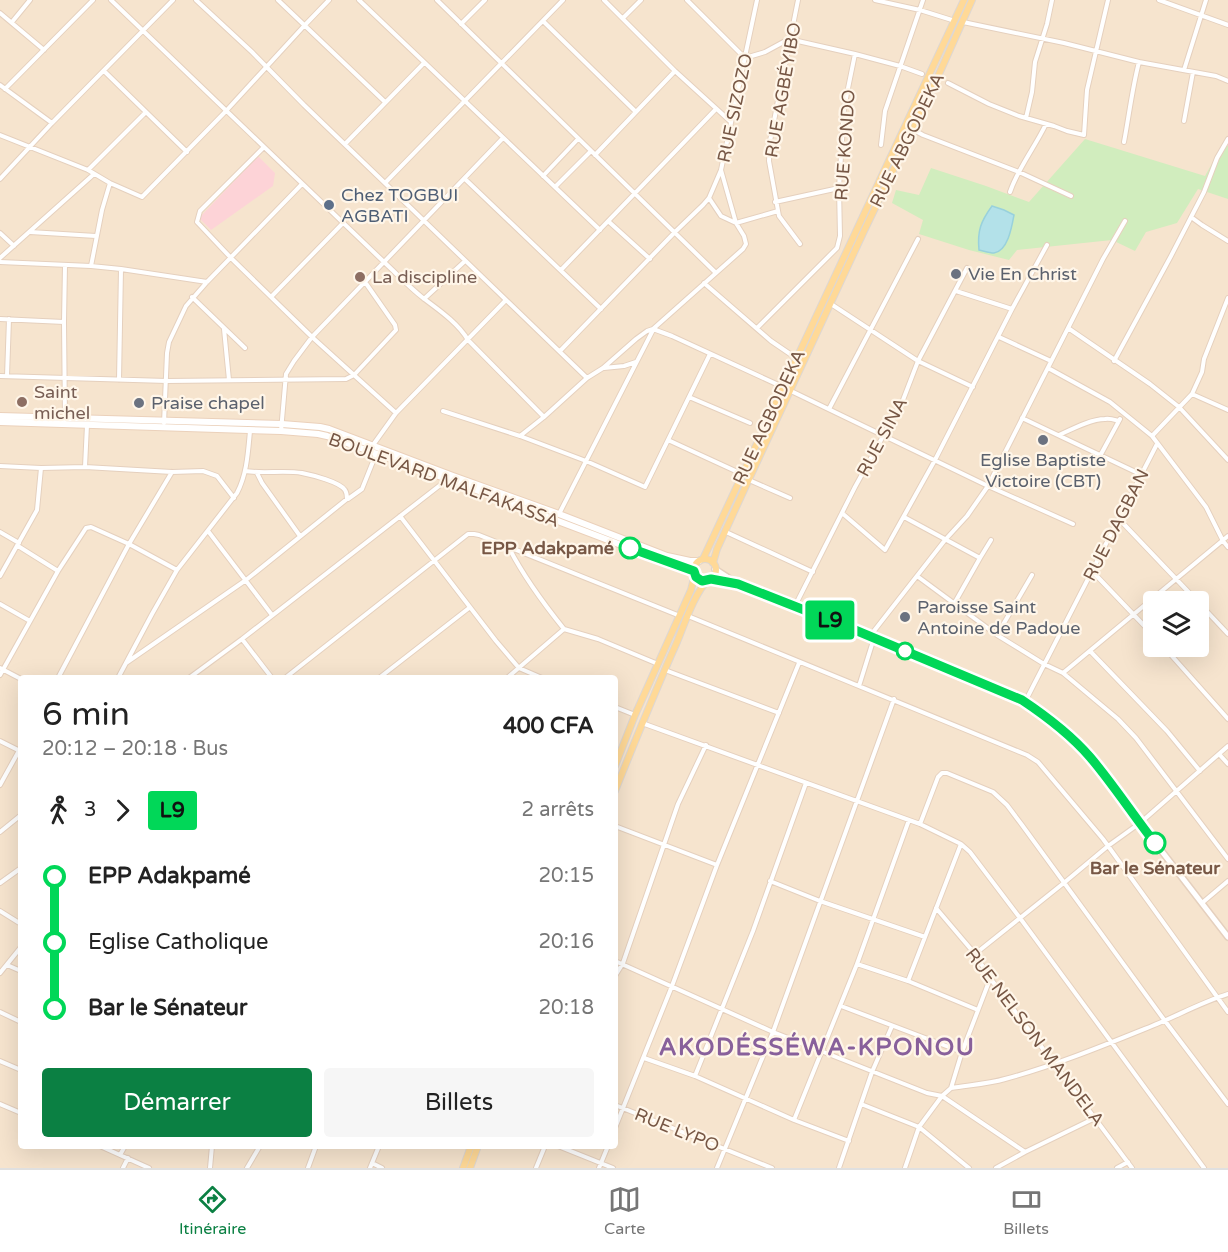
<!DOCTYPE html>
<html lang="fr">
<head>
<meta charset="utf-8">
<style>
  body { margin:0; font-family:"Varela Round",sans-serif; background:#f6f6f6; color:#222; height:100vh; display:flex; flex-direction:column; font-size:22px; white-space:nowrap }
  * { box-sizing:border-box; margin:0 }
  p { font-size:20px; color:#767676 }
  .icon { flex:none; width:33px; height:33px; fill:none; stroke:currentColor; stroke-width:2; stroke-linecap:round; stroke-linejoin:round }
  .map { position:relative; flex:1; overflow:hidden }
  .side { position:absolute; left:18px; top:675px; width:600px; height:474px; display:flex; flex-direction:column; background:#fff; border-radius:6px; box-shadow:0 6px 24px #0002 }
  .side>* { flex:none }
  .badge { padding:0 12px; border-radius:4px; font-size:21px; line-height:39px }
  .fabs { position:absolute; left:1143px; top:591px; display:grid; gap:12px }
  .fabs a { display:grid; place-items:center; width:66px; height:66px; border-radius:6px; background:#fff; box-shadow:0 6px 24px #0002; font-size:30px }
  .map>.badge { position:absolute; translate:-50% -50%; box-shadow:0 0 0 3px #fff }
  .legs { display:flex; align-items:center; gap:9px; height:66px; padding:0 24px; font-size:20px }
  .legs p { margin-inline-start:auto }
  .overview { display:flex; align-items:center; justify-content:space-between; height:102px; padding:0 24px }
  h1 { font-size:33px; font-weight:600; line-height:45px }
  .primary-button { display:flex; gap:12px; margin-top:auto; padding:12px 24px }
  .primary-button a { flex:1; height:69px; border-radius:6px; background:#0b8043; color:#fff; font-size:24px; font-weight:600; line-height:69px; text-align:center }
  .primary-button a+a { background:#f6f6f6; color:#222 }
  ul { padding:0 24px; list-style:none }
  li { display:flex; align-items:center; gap:21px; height:66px; font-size:22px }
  li i { display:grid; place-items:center; width:9px; height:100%; margin:0 8px; background:currentColor }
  li i::after { content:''; width:15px; height:15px; margin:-8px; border:4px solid; border-radius:50%; background:#fff }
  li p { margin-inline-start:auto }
  li:first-child i { background:linear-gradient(#0000 50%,currentColor 0) }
  li:last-child i { background:linear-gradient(currentColor 50%,#0000 0) }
  .menu { display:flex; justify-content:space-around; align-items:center; height:84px; border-top:2px solid #e0e0e0; background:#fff; font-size:16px; color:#767676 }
  .menu a { display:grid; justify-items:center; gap:3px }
  .menu .active { color:#0b8043 }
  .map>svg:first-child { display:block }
  .residential { fill:#f6e4ce; fill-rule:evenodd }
  .medical { fill:#fdd3d7 }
  .green { fill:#d1edbe }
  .water { fill:#b3e1e9; stroke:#99d1dc; stroke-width:1.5 }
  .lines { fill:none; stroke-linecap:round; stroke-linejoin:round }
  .minor-casing { stroke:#e5d0be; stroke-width:6 }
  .tertiary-casing { stroke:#e5d0be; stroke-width:8 }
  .secondary-casing { stroke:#ebd1bb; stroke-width:8 }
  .primary-casing { stroke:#ded7d2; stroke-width:8 }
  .minor { stroke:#fff; stroke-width:4 }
  .tertiary { stroke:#fff; stroke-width:5 }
  .secondary { stroke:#fff; stroke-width:6 }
  .primary { stroke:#ffd997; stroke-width:6 }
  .line-1-casing { stroke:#fff; stroke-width:14 }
  .line-1 { stroke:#01d758; stroke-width:9 }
  .service-dot { fill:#5c6f8a; stroke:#fff6e9; stroke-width:2 }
  .worship-dot { fill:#6b7280; stroke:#fff6e9; stroke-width:2 }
  .education-dot { fill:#8d6e63; stroke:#fff6e9; stroke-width:2 }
  .stop-1-dot { fill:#fff; stroke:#01d758; stroke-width:3 }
  .labels { text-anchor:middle; stroke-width:4.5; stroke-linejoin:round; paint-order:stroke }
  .street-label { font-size:18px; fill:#775745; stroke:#fff6e9 }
  .service-label { font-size:18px; fill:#4e5e75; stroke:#fff6e9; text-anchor:start }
  .worship-label { font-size:18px; fill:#5b616d; stroke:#fff6e9; text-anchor:start }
  .education-label { font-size:18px; fill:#785e54; stroke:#fff6e9; text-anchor:start }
  .stop-label { font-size:18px; font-weight:bold; fill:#775745; stroke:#fff6e9; text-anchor:end }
  .district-label { font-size:24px; font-weight:bold; letter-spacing:1.5px; fill:#88609b; stroke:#fff6e9 }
</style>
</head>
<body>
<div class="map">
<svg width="1228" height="1168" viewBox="0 0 1228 1168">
  <rect width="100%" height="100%" fill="#fef3e0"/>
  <path class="residential" d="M0 0H1228V1168H0ZM1154 602H1198V646H1154ZM21 678H615V1146H21Z"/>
  <path class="medical" d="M258 156 275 173 273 186 211 230 200 219V217Z"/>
  <path class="green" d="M1085 139 1205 176 1223 144 1228 146V199L1198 189 1177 223 1146 232 1135 251 1112 240 1017 250 1009 260 969 250 919 234 923 220 892 203 896 190 919 195 931 168 986 186 1029 202Z"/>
  <path class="water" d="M992 206 1004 210 1014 215C1012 226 1008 251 994 253 989 253 984 251 979 250 977 231 981 221 992 206Z"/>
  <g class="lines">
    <g class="minor-casing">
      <path id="minor" d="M111 0 384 262C397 274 409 287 423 298 439 310 458 323 468 340L544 417
        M196 0 252 52 304 105 587 378
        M278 0 385 102
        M359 0 600 230
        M437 0 716 273
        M604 0 675 71 731 122
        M687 0 745 58 765 52 789 39
        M798 0 770 141 769 161 779 216 800 244
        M875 0 920 10 955 21
        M1159 0 1228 25
        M0 13 44 50
        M623 18 641 0
        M543 21 636 112
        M12 22 30 0
        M963 22 1064 43 1139 62 1216 76 1228 81
        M461 24 485 0
        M789 39 855 54 900 66 922 74
        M1184 70 1206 0
        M104 71 187 152
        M948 83 989 104 1019 116 1054 126 1067 131 1084 135 1087 90 1108 0
        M0 85 52 123
        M5 89 93 0
        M1026 118 1032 92 1035 62 1047 24 1052 0
        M1184 121 1193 72
        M912 129 923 135 1019 172 1071 196
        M0 135 88 170 110 183 142 197 226 111 304 26 329 0
        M1124 142C1129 116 1132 89 1139 62
        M345 144 424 63
        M881 145 885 111 923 0
        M264 147 200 211 197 222 231 258 312 337 396 413
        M595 155 675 71
        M88 170 146 112
        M543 176 578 139
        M0 179 52 123 173 0
        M465 179 601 309
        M385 183 563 0
        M555 187 591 151
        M1010 192C1018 168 1035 147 1046 124
        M709 198 721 216 736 223 778 211
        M775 202 839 188
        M1191 217 1202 225 1228 241
        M608 221 650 259
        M30 232 96 236
        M0 233 14 246
        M0 258 94 174
        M0 262 91 266 121 269 207 282
        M91 266 102 210 110 183
        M561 270 716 109
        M704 283 771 341 796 358
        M956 291 1012 309
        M192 297 245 348
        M271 297 343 223
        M424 299 465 261
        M831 304 918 361 973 387
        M0 319 64 322
        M757 328 837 248 840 236 839 188 844 108 855 54
        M1068 328 1150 384 1179 407 1228 460
        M224 329 229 380
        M653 329 672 336 783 387
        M999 337 1051 361
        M560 351 675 232 703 205 709 198 721 170
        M1114 361 1171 256 1204 192 1217 158 1228 139
        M604 368 624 366 636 362
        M1048 368 1110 402 1152 436 1206 507 1223 541 1228 547
        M0 376 167 381 346 379 354 375 396 330 395 325 365 282
        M7 376 9 319
        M119 380 121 269
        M791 391 988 486 1073 524
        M1192 394 1228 410
        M689 397 750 423
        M829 409 918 239
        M443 411 520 436 586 461 645 487 710 354
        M1022 418 1142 475
        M65 420 64 322 65 265
        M164 423 167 353 169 342 186 306 207 282 302 184
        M281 431 286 374 294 361 312 337 503 138
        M1059 435C1072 429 1091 419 1105 419 1110 418 1115 420 1119 421
        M520 436 544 417 587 378 603 368 636 339 647 331 653 329 743 249 746 244 744 236 736 223 721 170 757 0
        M1152 436 1192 394 1202 372 1204 359 1228 298
        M668 440 742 474
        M373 445 396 413 506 300
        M1100 456 1120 419
        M0 466 41 468 85 467 172 472 203 471 217 476 234 498
        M85 467 87 425
        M257 473 262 483 300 536
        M749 480 790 498
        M348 499 362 489 376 454
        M842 513 885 550 935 460 1012 309 1047 245
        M559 514 653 330
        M400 516 496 641 519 668 542 678
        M904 517 980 558
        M1119 519 1198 602
        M208 531 272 615
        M0 532 19 543
        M726 532 813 572
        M18 546 58 571
        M1092 571 1154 636
        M0 576 37 510 41 468
        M917 576 997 635 1044 664 1063 673 1118 719 1136 738 1228 859
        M1198 602 1228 634
        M0 604 30 621
        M954 604 980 558 991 540
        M795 606 855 487 903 400 918 361 967 268
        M688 616 1027 755 1038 762 1103 839 1228 1012
        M564 629 598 639 658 664
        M997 635 1032 575
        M870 636 945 540 967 516 988 486 1103 259 1125 221
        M242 639 272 678
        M1163 646 1228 719
        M1090 651 1167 731 1200 771
        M126 663 246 580 347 499C347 496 347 493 345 490 340 482 312 475 302 473 284 470 264 474 245 471
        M0 668 21 679
        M665 670 779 713
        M1063 673 1228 536
        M0 675 58 571 86 528 91 527 129 544 177 570
        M58 678 129 544 172 472
        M118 678 152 614 177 570 237 493C247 474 248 452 250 431
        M189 678 242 639 448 479
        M285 678 468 534H474L479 535 680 616
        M379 678 469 608
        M507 678 564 629C543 603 524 577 509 548
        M859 686 874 638
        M1025 702 1157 444
        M615 707 635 715
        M642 723 920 824 961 844 970 852 1020 918 1204 1168
        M0 741 20 751
        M1219 754 1228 764
        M0 785 21 747
        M920 824 938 777 942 773H947L993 792 1007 805 1022 825 1165 1021 1228 1104
        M615 826 717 865
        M0 832 21 815
        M770 881 820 901 925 937
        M0 883 21 868
        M1202 903 1228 881
        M936 908 975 954 990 978 1132 1168
        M0 911 21 924
        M975 954 1065 882 1108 846 1140 823 1228 746
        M615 961 773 1032 927 1093 942 1096 1025 1152
        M857 964 908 981 978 1010
        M7 965 21 971
        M0 973 21 947
        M615 976 623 963 678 804 706 745
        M908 981 961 844
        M841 1006 962 1052
        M0 1012 21 1022
        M644 1058 695 1076 794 1120 849 1141
        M0 1061 21 1070
        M695 1076 753 931 806 783
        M951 1088C969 1085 988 1084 1005 1079 1054 1066 1105 1045 1152 1026 1177 1016 1202 1002 1228 994
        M0 1104 21 1113
        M861 1104 919 1127 969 1168
        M615 1105 772 1168
        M794 1120 857 964 909 820
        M615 1128 672 986 717 865 799 663
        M100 1146 149 1168
        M558 1146 613 1168
        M120 1155 125 1146
        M372 1163 382 1168
        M123 1168 128 1158
        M210 1168 212 1146
        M247 1168 260 1146
        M308 1168 316 1146
        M370 1168 379 1146
        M536 1168 545 1146
        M599 1168 608 1146
        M717 1168 773 1032 894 699
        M839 1168 872 1072 892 1026
        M905 1168 919 1127 942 1096 951 1088 962 1052 990 979
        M996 1168 1025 1152 1095 1118
        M1117 1168 1128 1162"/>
    </g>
    <g class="tertiary-casing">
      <path id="tertiary" d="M715 569 738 584 870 636 1022 700C1047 717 1068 735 1089 757L1228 937
        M711 579 733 583"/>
    </g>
    <g class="secondary-casing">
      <path id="secondary" d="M0 416 282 424 320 427 329 429 453 476 559 514 667 556 690 561H699
        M0 422 281 431 318 434 327 436 447 479 666 562 694 571"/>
    </g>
    <g class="primary-casing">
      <path id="primary" d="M703 559 964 0
        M694 570a11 11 0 1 1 22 0a11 11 0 1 1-22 0Z
        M713 563 717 549 749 479 864 231 935 83 972 0
        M615 766 635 715 691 590 695 574
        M615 791C635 741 655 691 677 642 684 625 695 592 708 580
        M463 1168 471 1146
        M470 1168 478 1146"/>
    </g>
    <use href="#minor" class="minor"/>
    <use href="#tertiary" class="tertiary"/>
    <use href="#secondary" class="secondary"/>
    <use href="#primary" class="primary"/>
  </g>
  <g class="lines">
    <g class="line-1-casing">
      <path id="line-1" d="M630 548 694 571 696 577 702 581 711 579 738 584 855 630 1022 700C1046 716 1071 735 1090 757 1113 784 1133 815 1155 843"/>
    </g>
    <use href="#line-1" class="line-1"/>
  </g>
  <circle class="service-dot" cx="329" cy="205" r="6"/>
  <g class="worship-dot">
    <circle cx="956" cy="274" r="6"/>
    <circle cx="139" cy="403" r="6"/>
    <circle cx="1043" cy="440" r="6"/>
    <circle cx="905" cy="617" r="6"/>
  </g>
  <g class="education-dot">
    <circle cx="360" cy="277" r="6"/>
    <circle cx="22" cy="402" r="6"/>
  </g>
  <g class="stop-1-dot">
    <circle cx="630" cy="548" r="10"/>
    <circle cx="905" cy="651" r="8"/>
    <circle cx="1155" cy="843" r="10"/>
  </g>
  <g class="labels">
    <g class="street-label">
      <text transform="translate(783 90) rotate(-80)" y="6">RUE AGBÉYIBO</text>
      <text transform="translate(735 108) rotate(-78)" y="6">RUE SIZOZO</text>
      <text transform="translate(907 140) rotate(-64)" y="6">RUE ABGODEKA</text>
      <text transform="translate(845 145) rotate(-86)" y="6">RUE KONDO</text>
      <text transform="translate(769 417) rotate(-65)" y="6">RUE AGBODEKA</text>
      <text transform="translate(882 437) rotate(-62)" y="6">RUE SINA</text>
      <text transform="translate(444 480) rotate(20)" y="6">BOULEVARD MALFAKASSA</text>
      <text transform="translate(1116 525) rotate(-63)" y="6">RUE DAGBAN</text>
      <text transform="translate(1035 1037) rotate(53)" y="6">RUE NELSON MANDELA</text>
      <text transform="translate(677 1130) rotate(22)" y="6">RUE LYPO</text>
    </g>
    <g class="service-label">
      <text x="341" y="201">Chez TOGBUI<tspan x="341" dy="21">AGBATI</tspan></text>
    </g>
    <g class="worship-label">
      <text x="968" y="280">Vie En Christ</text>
      <text x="151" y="409">Praise chapel</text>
      <text x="1043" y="466" text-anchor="middle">Eglise Baptiste<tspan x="1043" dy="21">Victoire (CBT)</tspan></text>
      <text x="917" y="613">Paroisse Saint<tspan x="917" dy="21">Antoine de Padoue</tspan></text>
    </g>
    <g class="education-label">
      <text x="372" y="283">La discipline</text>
      <text x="34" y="398">Saint<tspan x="34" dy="21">michel</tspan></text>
    </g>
    <g class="stop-label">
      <text x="614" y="554">EPP Adakpamé</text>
      <text x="1155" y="874" text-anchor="middle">Bar le Sénateur</text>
    </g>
    <g class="district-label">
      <text x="817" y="1055">AKODÉSSÉWA-KPONOU</text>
    </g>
  </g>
</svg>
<div class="fabs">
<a><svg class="icon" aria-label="layers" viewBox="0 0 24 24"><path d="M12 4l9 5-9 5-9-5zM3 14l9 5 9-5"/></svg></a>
</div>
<b class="badge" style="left:830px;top:620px;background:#01d758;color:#111">L9</b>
<section class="side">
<div class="overview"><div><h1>6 min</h1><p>20:12 – 20:18 · Bus</p></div><b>400 CFA</b></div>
<div class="legs"><svg class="icon" aria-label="walk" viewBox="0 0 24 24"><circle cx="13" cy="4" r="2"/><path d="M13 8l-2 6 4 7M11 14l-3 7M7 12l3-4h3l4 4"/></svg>3<svg class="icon" aria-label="forward" viewBox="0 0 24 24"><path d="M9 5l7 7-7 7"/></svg><b class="badge" style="background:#01d758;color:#111">L9</b><p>2 arrêts</p></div>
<ul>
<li><i style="color:#01d758"></i><b>EPP Adakpamé</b><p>20:15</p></li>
<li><i style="color:#01d758"></i><span>Eglise Catholique</span><p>20:16</p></li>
<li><i style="color:#01d758"></i><b>Bar le Sénateur</b><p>20:18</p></li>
</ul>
<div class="primary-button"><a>Démarrer</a><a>Billets</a></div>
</section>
</div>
<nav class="menu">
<a class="active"><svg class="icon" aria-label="directions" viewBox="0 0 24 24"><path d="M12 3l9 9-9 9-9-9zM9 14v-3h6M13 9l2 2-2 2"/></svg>Itinéraire</a>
<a><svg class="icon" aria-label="map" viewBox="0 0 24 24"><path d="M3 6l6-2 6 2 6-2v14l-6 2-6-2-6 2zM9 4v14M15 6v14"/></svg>Carte</a>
<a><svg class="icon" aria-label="tickets" viewBox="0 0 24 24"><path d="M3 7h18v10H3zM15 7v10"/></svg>Billets</a>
</nav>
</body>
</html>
